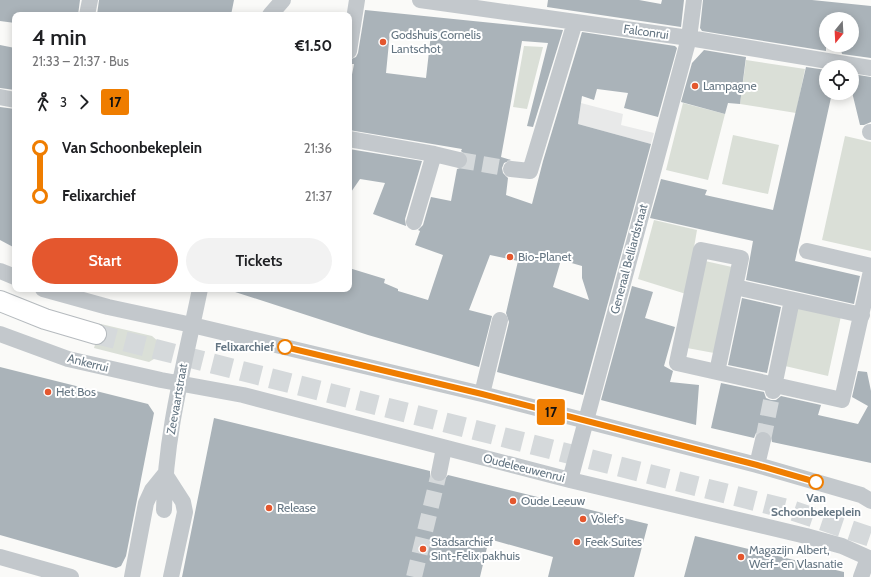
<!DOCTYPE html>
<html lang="en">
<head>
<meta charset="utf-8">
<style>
  body { margin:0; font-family:Cabin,sans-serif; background:#f2f2f2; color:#202124; height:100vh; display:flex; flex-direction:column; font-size:15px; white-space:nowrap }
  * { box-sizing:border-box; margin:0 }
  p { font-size:13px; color:#757577 }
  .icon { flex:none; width:22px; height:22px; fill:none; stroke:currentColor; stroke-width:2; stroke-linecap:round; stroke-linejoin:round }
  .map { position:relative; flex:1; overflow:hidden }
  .panel { position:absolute; left:12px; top:12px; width:340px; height:280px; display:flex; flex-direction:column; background:#fff; border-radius:8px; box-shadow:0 2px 10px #0003 }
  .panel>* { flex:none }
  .badge { padding:0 8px; border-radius:3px; font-size:14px; line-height:26px }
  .needle { width:26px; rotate:198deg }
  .tools { position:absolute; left:819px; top:12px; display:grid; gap:8px }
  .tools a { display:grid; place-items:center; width:40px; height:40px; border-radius:50%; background:#fff; box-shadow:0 2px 10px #0003; font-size:20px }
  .map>.badge { position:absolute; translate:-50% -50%; box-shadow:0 0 0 2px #fff }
  .legs { display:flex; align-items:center; gap:6px; height:44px; padding:0 20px; font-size:13px }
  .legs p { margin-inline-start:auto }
  .head { display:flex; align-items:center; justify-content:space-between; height:68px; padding:0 20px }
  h1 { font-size:22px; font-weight:600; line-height:30px }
  .action { display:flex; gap:8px; margin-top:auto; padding:8px 20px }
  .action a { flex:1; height:46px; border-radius:24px; background:#e4572e; color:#fff; font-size:16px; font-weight:600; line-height:46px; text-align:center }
  .action a+a { background:#f2f2f2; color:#202124 }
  ul { padding:0 20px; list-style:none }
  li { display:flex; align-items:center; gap:14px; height:48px; font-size:15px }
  li i { display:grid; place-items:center; width:6px; height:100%; margin:0 5px; background:currentColor }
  li i::after { content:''; width:10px; height:10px; margin:-5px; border:3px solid; border-radius:50%; background:#fff }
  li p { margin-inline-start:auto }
  li:first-child i { background:linear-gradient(#0000 50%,currentColor 0) }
  li:last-child i { background:linear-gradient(currentColor 50%,#0000 0) }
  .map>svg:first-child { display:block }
  .built { fill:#e8e9e9 }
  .green { fill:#dadfd7 }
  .building { fill:#aab3b9; fill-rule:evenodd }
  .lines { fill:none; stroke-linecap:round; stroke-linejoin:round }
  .minor-tunnel { stroke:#d5d9db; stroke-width:16; stroke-dasharray:16 8; stroke-linecap:butt }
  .major-tunnel { stroke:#d5d9db; stroke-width:20; stroke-dasharray:20 10; stroke-linecap:butt }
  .major-casing { stroke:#b5babe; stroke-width:22 }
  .minor { stroke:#c3c8cc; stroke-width:16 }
  .major { stroke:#fff; stroke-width:20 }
  .line-1-casing { stroke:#fff; stroke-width:9 }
  .line-1 { stroke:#ef7d00; stroke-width:6 }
  .poi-dot { fill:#e4572e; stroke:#fff; stroke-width:1.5 }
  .stop-1-dot { fill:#fff; stroke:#ef7d00; stroke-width:2 }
  .labels { text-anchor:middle; stroke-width:4; stroke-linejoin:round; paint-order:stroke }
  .street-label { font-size:12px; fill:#657683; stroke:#fff }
  .poi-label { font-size:12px; fill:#657683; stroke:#fff; text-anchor:start }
  .stop-label { font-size:12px; font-weight:bold; fill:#657683; stroke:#fff; text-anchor:end }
</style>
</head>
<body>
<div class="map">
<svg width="871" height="577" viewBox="0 0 871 577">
  <rect width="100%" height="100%" fill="#fafaf8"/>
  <path class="built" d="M581 103 623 114 621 125 654 133 651 144 578 124Z"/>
  <path class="green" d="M524 46 543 47 527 109 513 107Z
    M746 60 805 69 796 113 740 104Z
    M683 103 725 114 708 180 666 170Z
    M733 135 779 145 768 194 722 184Z
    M845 136 871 142V251L822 240Z
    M654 220 697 230 686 294 638 279Z
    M705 261 732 267 714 353 687 348Z
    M797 306 841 316 828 376 785 366Z
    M101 324 152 336 159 342 154 359 149 362 94 348Z"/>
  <path class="building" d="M0 0H80L78 15H15V23L0 21Z
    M99 0H234L231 15H97Z
    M548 0H639L661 4 662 0H684L681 27 547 7Z
    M703 0H812L871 6V58L842 54 840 45H852V19H826V51L702 31 700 28Z
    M365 10 563 30 533 127 527 126 548 43 522 41 501 157 511 160 504 163 502 168 503 173 508 178 506 195 532 204 543 161 582 32 675 46 677 48 658 117 624 108 628 93 597 89 594 100 582 96 578 124 651 144 583 395 497 372 509 322 506 313 518 261 490 255 469 310 492 316 479 367 368 335 232 291V289H349V268L385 279 384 283 398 289V291L428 300 443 255 415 245 420 231 418 230 423 225 431 197 451 201 457 169 466 166 468 158 461 151 462 149 349 130V90L354 64H349V60L356 57 358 53ZM390 32 431 34 426 78 386 73ZM561 260 582 266V278L589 300 553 287Z
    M0 45 15 48V90L0 88Z
    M704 50 746 57 740 104 728 103 725 114 681 102 692 63Z
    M806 67 826 70V93H832L795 261 860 276 854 304 746 280 753 241 650 218 661 179 707 190 705 195 773 210Z
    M852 74 871 77V122L864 125H860L852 92Z
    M0 107 15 109V248L0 240Z
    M349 149 422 161 405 219 406 226 373 214 385 183 360 179 349 195Z
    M632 286 653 292 645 318 675 327 664 366 673 371 670 382 699 385 696 425 601 400Z
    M742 298 781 307 767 373 728 365Z
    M0 367 148 404 154 413 126 556 121 566 116 568 0 535Z
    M858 371 867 372 871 391V463L772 442 770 433 765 431 756 433 754 438 711 428 721 383 764 392 766 398 771 400H776L781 396 821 405 818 415 858 424 868 406 852 397Z
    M214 418 430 471V476L437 482H442L448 475 648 524 634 577H548L553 557 489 539 480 577H182Z
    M695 536 844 572V577H684Z"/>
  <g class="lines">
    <path class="minor-tunnel" d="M459 160 511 169
      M763 440 773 391
      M414 577 439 473"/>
    <path class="major-tunnel" d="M96 334 791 510 871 537"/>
    <g class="major-casing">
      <path id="major" d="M0 301 45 319 96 334"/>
    </g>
    <path class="minor" d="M420 0 689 38 871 68
      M87 15 90 0
      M270 15 283 0
      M349 51 357 0
      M0 97 15 100
      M870 132H871
      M349 139 434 154 414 222
      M434 154 459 160
      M511 169 530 171 575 22
      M701 250 741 258 717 372 677 363Z
      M807 251 871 266
      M0 271 15 277
      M735 287 862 315
      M43 289 108 307 192 325 482 394 757 465 861 495 871 501
      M0 334 68 359 161 380 243 395 570 480 806 536 842 546 871 559
      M717 372 842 400 871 271
      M773 391 792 300
      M482 394 500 320
      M757 465 763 440
      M439 473 444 448
      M165 474 183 502 185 512 171 577
      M570 480 689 38 694 0
      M164 510C165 434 185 362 200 289
      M0 557 71 577
      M132 577 146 503 152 490 165 474
      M861 577 868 558"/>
    <use href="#major" class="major"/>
  </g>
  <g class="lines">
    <g class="line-1-casing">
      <path id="line-1" d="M285 347 482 394 757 465 816 482"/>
    </g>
    <use href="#line-1" class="line-1"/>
  </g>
  <g class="poi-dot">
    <circle cx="383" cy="42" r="4"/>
    <circle cx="695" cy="86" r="4"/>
    <circle cx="510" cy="257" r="4"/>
    <circle cx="48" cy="392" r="4"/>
    <circle cx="513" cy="501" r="4"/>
    <circle cx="269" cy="508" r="4"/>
    <circle cx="583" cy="519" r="4"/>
    <circle cx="577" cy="542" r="4"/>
    <circle cx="423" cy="549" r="4"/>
    <circle cx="741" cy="557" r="4"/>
  </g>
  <g class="stop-1-dot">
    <circle cx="285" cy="347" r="7"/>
    <circle cx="816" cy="482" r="7"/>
  </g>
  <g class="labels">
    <g class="street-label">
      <text transform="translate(646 32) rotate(8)" y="4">Falconrui</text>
      <text transform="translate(629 259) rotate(-75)" y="4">Generaal Belliardstraat</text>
      <text transform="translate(88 363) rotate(14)" y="4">Ankerrui</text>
      <text transform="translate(177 399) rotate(-80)" y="4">Zeevaartstraat</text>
      <text transform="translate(524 468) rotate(14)" y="4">Oudeleeuwenrui</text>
    </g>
    <g class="poi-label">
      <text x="391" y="39">Godshuis Cornelis<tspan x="391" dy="14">Lantschot</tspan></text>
      <text x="703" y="90">Lampagne</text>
      <text x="518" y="261">Bio-Planet</text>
      <text x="56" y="396">Het Bos</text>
      <text x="521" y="505">Oude Leeuw</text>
      <text x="277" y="512">Release</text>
      <text x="591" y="523">Volef's</text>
      <text x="431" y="546">Stadsarchief<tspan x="431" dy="14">Sint-Felix pakhuis</tspan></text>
      <text x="585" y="546">Feek Suites</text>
      <text x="749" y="554">Magazijn Albert,<tspan x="749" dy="14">Werf- en Vlasnatie</tspan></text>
    </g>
    <g class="stop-label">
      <text x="274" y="351">Felixarchief</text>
      <text x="816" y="502" text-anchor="middle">Van<tspan x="816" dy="14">Schoonbekeplein</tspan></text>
    </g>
  </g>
</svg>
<div class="tools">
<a><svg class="needle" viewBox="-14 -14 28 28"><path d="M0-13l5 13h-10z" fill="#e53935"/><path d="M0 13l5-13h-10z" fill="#757577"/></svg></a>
<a><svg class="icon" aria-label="locate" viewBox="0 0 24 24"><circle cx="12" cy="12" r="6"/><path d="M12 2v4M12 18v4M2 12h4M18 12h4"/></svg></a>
</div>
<b class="badge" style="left:551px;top:412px;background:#ef7d00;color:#111">17</b>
<section class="panel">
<div class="head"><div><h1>4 min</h1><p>21:33 – 21:37 · Bus</p></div><b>€1.50</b></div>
<div class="legs"><svg class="icon" aria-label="walk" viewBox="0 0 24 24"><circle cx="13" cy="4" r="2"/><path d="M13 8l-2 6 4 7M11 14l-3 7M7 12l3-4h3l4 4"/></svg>3<svg class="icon" aria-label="forward" viewBox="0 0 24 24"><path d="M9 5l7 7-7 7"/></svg><b class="badge" style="background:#ef7d00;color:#111">17</b></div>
<ul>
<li><i style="color:#ef7d00"></i><b>Van Schoonbekeplein</b><p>21:36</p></li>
<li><i style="color:#ef7d00"></i><b>Felixarchief</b><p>21:37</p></li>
</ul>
<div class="action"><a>Start</a><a>Tickets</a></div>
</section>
</div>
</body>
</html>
